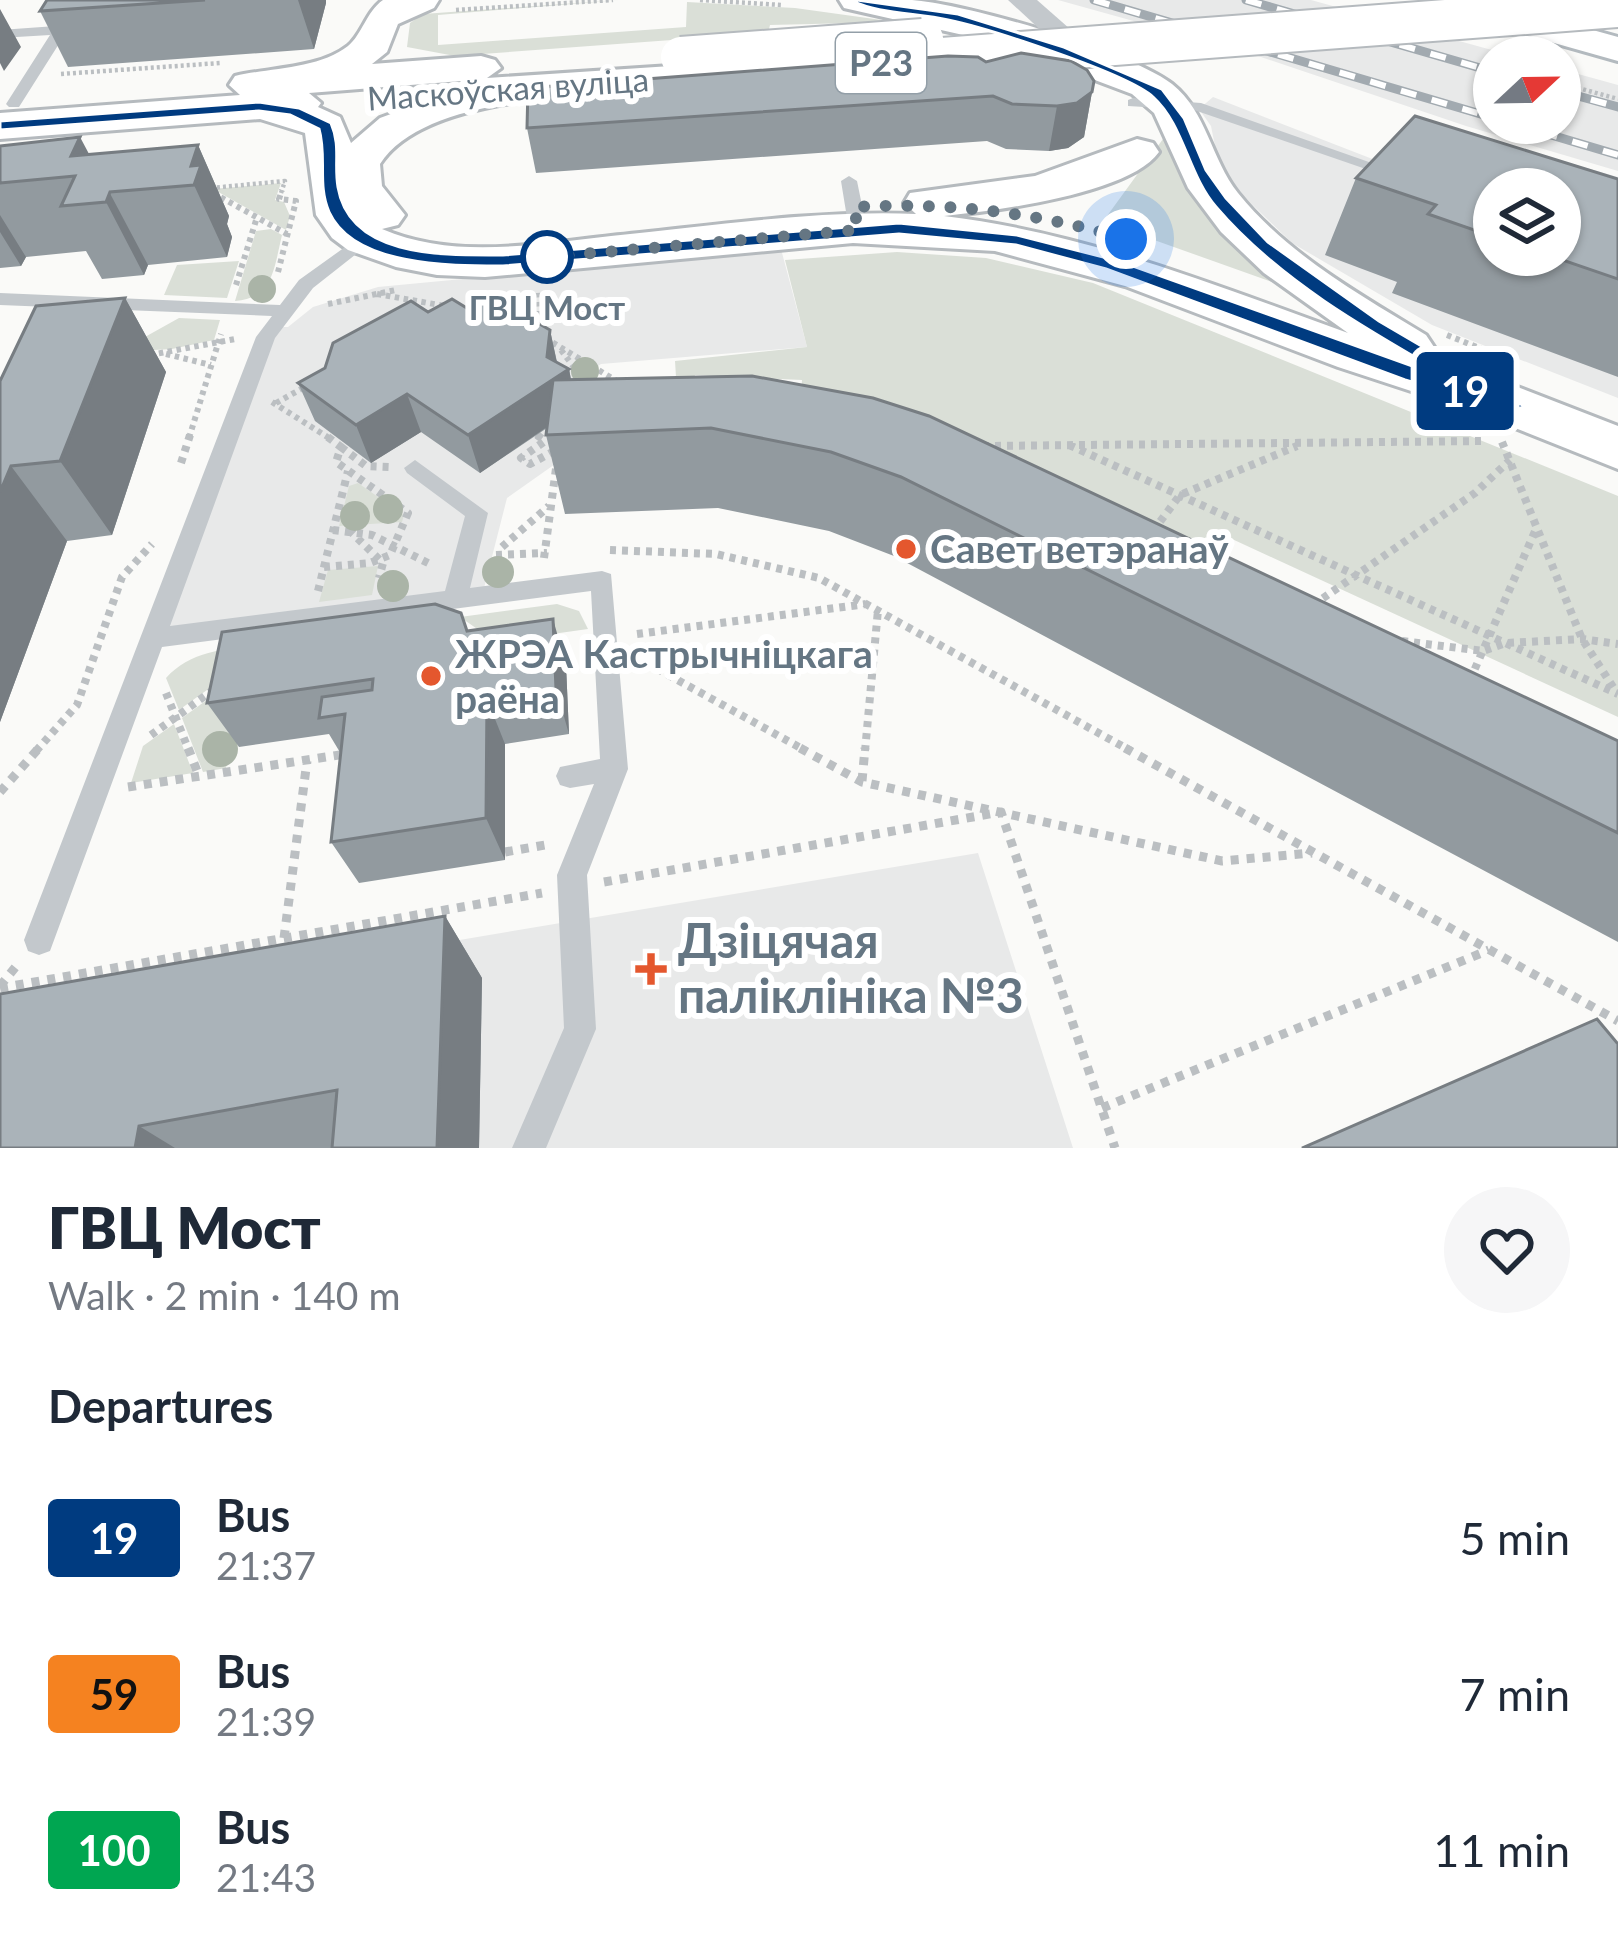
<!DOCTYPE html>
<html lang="en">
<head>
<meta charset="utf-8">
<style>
  body { margin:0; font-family:Lato,sans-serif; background:#f6f6f7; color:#1f2937; height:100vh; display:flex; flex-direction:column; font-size:45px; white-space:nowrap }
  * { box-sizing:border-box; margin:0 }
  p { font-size:39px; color:#747a83 }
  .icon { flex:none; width:66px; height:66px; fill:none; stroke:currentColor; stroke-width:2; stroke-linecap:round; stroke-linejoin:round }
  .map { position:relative; height:1148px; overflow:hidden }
  .sheet { display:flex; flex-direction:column; background:#fff; flex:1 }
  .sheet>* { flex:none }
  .badge { padding:0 24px; border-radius:9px; font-size:42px; line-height:78px }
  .needle { width:78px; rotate:68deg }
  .tools { position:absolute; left:1473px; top:36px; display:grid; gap:24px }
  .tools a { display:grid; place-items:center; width:108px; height:108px; border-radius:50%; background:#fff; box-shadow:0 3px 9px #0004; font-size:60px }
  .you { position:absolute; width:60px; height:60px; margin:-30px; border:9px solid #fff; border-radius:50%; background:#1a73e8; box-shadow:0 0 0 18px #1a73e833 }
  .map>.badge { position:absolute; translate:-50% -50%; box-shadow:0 0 0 6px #fff }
  h2 { padding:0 48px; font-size:45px; line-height:108px }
  .round { display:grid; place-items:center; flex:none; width:126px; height:126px; border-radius:63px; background:#f6f6f7 }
  .head { display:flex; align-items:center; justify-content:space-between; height:204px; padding:0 48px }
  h1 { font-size:57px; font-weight:800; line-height:90px }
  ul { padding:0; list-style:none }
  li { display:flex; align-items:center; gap:36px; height:156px; padding:0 48px }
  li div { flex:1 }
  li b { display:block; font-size:45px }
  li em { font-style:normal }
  li .badge { min-width:132px; font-weight:700; text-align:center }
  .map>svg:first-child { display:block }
  .built { fill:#e8e9e9; fill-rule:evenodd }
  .green { fill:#dadfd7 }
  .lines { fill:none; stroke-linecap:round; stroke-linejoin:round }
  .secondary-casing { stroke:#b3babf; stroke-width:6 }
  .primary-casing { stroke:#b5babe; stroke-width:6 }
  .path-far3 { stroke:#bbbfc2; stroke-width:4.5; stroke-dasharray:3 3; stroke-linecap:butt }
  .path-far2 { stroke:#bbbfc2; stroke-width:6; stroke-dasharray:4.5 4.5; stroke-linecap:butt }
  .path-far1 { stroke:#bbbfc2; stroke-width:8; stroke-dasharray:6 6; stroke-linecap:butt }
  .path { stroke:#bbbfc2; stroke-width:9; stroke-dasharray:8 8; stroke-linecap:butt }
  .service { fill:#c3c8cc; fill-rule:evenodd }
  .minor { fill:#c3c8cc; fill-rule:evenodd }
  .secondary { fill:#fff; fill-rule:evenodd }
  .primary { fill:#fff; fill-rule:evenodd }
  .rail-casing { stroke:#a2aab0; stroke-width:9 }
  .rail { stroke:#fff; stroke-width:6; stroke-dasharray:16; stroke-linecap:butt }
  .primary-bridge-casing { stroke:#b5babe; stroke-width:44; stroke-linecap:butt }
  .primary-bridge { stroke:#fff; stroke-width:40 }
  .tree { fill:#aab4a7 }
  .wall { fill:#929a9f; fill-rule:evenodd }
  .shaded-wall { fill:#777d82 }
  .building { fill:#aab3b9; stroke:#777d82; stroke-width:3 }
  .line { fill:#003b80; stroke:#fff; stroke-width:3 }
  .walk { stroke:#657683; stroke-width:12; stroke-dasharray:0 21.6 }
  .stop-dot { fill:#fff; stroke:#003b80; stroke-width:6 }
  .poi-dot { fill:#e4572e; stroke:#fff; stroke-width:4.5 }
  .labels { text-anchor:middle; stroke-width:12; stroke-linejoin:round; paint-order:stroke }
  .far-street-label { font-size:33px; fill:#657683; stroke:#fff }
  .far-stop-label { font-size:33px; font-weight:bold; fill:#657683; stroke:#fff }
  .shield { fill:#fff; stroke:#939fa8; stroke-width:3 }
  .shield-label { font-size:36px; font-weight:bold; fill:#657683 }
  .poi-label { font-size:39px; font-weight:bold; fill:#657683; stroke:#fff; text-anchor:start }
  .near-poi-label { font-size:48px; font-weight:bold; fill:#657683; stroke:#fff; text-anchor:start }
</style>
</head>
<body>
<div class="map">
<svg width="1618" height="1148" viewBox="0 0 1618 1148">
  <rect width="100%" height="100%" fill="#fafaf8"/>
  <path class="built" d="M1058 0H1311L1517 57H1494V123H1560V69L1618 85V171L1466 126 1252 54Z
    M1213 97 1424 179 1478 137 1618 177V398L1432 325 1292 243 1234 187 1217 156 1211 126 1199 109ZM1494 189H1560V255H1494Z
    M781 249 807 347 601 364 589 372 586 414 558 462 507 498 482 596 153 638 272 327H288L313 307 378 287Z
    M978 853 1073 1148H0V1017Z"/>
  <path class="green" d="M620 0 438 15V45L686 27 687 2 795 8 896 22 770 25 768 33 455 56 407 47 410 23 423 14Z
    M1163 139 1169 141 1303 293 1112 225 1107 216Z
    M281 183 275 200 284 202 290 216 286 230 213 189Z
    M271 229 282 235C274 267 274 298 235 301L256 231Z
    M897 252 986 258 1093 283 1618 496V717L1232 539 1218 558 801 395 802 380 695 375 691 389 676 377 675 361 807 347 785 260Z
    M239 261 227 298 164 295 177 265Z
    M179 318 220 320 214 340 172 349 118 352Z
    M358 483 404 515 402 522 339 526 349 486Z
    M378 566 372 595 319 602 328 570Z
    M557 604 579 611 588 629 496 642 460 617Z
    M273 643 179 710 166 678C194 647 234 649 273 643Z
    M244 673 226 768 203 772 182 718Z
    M174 724 193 773 131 783 143 746Z"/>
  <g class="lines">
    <g class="secondary-casing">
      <path id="secondary" d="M1451 0H1484L1618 37V61L1452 14 1447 6Z"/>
    </g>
    <g class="primary-casing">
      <path id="primary" d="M383 0H439L434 8 398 24 387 52 372 64 481 56 495 60 501 68 487 78 686 65 700 68 706 77 700 86 686 89C607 95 427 91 380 164L382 186 405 215 398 225 382 229C454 260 535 244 611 236 712 226 814 210 916 214L904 203 910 193 1035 176 1137 139 1153 143 1159 152C1130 194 994 211 944 216 1086 233 1215 285 1348 333L1264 273 1221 232 1188 188 1154 113 1132 94 994 42 844 8 839 0C863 0 888 0 912 0 967 4 1129 51 1172 84 1207 112 1211 159 1238 193 1287 254 1360 295 1426 335L1434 347 1426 359 1515 386 1618 426V469L1475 412 1338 367 1125 286 995 251 853 243 485 277 437 275 396 267 348 250 332 238 316 215 305 133 260 119 0 139V113L240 95 229 85 235 76C268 68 319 69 348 46 362 35 366 12 383 0ZM461 81 448 93 380 118 351 143 340 117 318 107 321 103 309 93Z"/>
    </g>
    <path class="path-far3" d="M700 0 782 5
      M456 10 613 0
      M61 74 220 63
      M1560 83 1618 99
      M211 188 285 181 281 193"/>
    <path class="path-far2" d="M213 193 287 234
      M278 272 296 201 279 199 282 190
      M236 285 257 217
      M537 293 540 331
      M377 294 445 306
      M328 304 396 290
      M1447 335 1494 354
      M545 338 620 383
      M561 350 579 374 581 389
      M166 354 211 365
      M150 355 235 339
      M272 402 329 438
      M276 403 310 384
      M536 435 541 438
      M189 438 221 334"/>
    <path class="path-far1" d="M537 435 545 441 521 458 530 464 556 450
      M1502 442 1582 639 1615 690
      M1069 445 1618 694
      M983 446 1484 441
      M341 447 366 466 389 467
      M181 463 190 435
      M333 530 372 535 432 565
      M349 530 383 563 379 578
      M1153 531 1180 495 1297 446
      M502 547 549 506
      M610 550 716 554 819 578 1131 751
      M496 555 547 553
      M544 558 557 461
      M324 567 370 563 390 555 408 513 336 462 341 447 325 435
      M318 591 348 471
      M1313 605 1475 493 1510 460
      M637 634 866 604
      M1402 641 1483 651 1506 643 1582 639 1618 644
      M636 657 806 751
      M1470 680 1536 529
      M166 693 189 751
      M151 735 216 688
      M36 751 77 705 122 577 152 544
      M865 751 878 610"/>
    <path class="path" d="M188 748 199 776
      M800 748 862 782 1222 861 1312 853
      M1125 748 1618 1021
      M862 781 865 748
      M128 787 346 754
      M0 792 39 748
      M505 852 551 844
      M604 882 1001 812 1115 1148
      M284 938 307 761
      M0 986 18 964
      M0 988 542 893
      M1102 1108 1489 950"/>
    <path class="service" d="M75 19 82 23 69 28 19 107H9L6 104 50 35 0 38V30L56 26 59 21Z
      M1133 98 1201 103 1403 174 1389 177 1194 110 1128 106V100Z
      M849 176 857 181 867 230 858 235 849 230 841 181Z
      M373 227 382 232 379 236 313 288 275 338 170 626 445 591 465 516 407 473 404 468 415 460 488 513 470 588 602 571 611 574 628 769 587 875 596 1029 546 1148H512L564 1028 557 875 594 784 570 788 560 785 556 776 560 767 600 759 591 591 162 647 50 951 39 955 28 951 24 940 256 337 272 316 0 305V293L280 305 299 280Z"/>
    <path class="minor" d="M1008 0H1037L1070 29 1056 37 1046 35Z"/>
    <use href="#secondary" class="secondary"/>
    <use href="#primary" class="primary"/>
    <g class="rail-casing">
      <path id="rail" d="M1094 0 1494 118
        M1246 0 1494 72
        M1560 91 1618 107
        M1511 123 1618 155"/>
    </g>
    <use href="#rail" class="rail"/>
    <g class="primary-bridge-casing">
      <path id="primary-bridge" d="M681 57 923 39
        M875 63 1618 7"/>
    </g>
    <use href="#primary-bridge" class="primary-bridge"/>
  </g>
  <g class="tree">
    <circle cx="262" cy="289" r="14"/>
    <circle cx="585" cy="371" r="14"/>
    <circle cx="388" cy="509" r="15"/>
    <circle cx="355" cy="516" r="15"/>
    <circle cx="498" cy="572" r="16"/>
    <circle cx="393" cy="586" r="16"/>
    <circle cx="220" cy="749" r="18"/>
  </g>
  <path class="wall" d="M47 0H326V3L314 49 68 67 40 11Z
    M986 62 1094 81 1084 137 1068 148 1049 151 1006 149 987 141 536 173 527 128Z
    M198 145 229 216 227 224 232 237 227 257 148 265 144 275 102 279 86 251 26 257 21 266 0 268V146L89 154Z
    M1356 178 1618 179V377L1392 293 1397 282 1325 255ZM1494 189 1560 255H1494Z
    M125 298 166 372 112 535 67 541 0 722V381Z
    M470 310 550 330 557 362 569 369 571 380 752 376 1618 741V942L894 556 829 531 718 508 565 514 546 435 547 428 480 473 421 432 371 463 315 421 298 383Z
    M468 631 566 665 569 734 505 744V860L359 883 331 842 341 754 329 734 239 747 207 703Z
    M445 916 482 978 479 1148H0Z"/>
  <path class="shaded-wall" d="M298 0H326V3L314 49Z
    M0 9 21 47 4 71 0 63Z
    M1092 92 1084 137 1068 148 1049 151 1057 106Z
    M80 137 148 265 144 275 106 202 71 156Z
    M198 145 229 216 227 224 232 237 227 257 194 185 191 166Z
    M0 215 26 257 21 266 0 232Z
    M125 298 166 372 112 535 60 461Z
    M550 330 558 368 569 369 576 407 480 473 468 435 547 357Z
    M407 394 421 432 371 463 356 425Z
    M11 466 67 541 0 722V492Z
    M553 619 566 665 569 734 556 689Z
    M487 699 505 744V860L486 818Z
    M445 916 482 978 479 1148H437Z
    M139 1126 175 1148H135Z"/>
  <path class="building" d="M47 0H205L40 11Z
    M1021 53 1071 61 1087 70 1094 81 1092 92 1077 103 1057 106 1012 104 993 96 527 128 528 88 948 56 978 57 986 62Z
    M1415 116 1618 179V279L1548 255H1560V189H1494V237L1428 214 1436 205 1356 178Z
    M80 137 71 156 198 145 191 166 201 165 194 185 110 192 106 202 61 206 75 176 0 183V146Z
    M493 297 550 330 547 357 569 369 468 435 407 394 356 425 298 383 325 368 333 343 411 301 428 312 452 299 470 310Z
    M125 298 60 461 11 466 0 492V381L36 306Z
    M752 376 873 398 929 416 1618 741V833L901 477 831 452 711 428 546 435 553 380Z
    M435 604 461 613 467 631 553 619 556 689 487 699 486 818 331 842 345 714 319 718 322 697 372 690 373 679 207 703 222 632Z
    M445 916 437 1148H332L337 1090 139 1126 135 1148H0V994Z
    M1597 1019 1618 1044V1148H1302Z"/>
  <path class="line" d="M850 0H857L958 14 1064 47 1162 89 1184 118 1206 170 1226 198 1268 242 1379 321 1524 406 1514 412 1405 380 1106 269 1016 245 899 234 503 266C453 266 354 267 329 212 317 185 327 157 319 129L290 115 259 111 0 130V121L259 102 299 108 331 123C341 146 334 163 338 187 350 259 447 255 503 255L899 223 1017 235 1119 261 1460 383C1374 334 1281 283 1216 207 1188 175 1184 125 1153 97 1126 73 987 28 948 20 917 13 877 14 850 0Z"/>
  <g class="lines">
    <path class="walk" d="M547 257 858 230 854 207C948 202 1035 212 1126 239"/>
  </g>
  <circle class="stop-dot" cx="547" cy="257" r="24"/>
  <g class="poi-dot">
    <circle cx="906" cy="549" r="12"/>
    <circle cx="431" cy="676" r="12"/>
    <path d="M645 951h12v12h12v12h-12v12h-12v-12h-12v-12h12z"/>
  </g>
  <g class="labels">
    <g class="far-street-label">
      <text transform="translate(508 89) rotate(-4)" y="12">Маскоўская вуліца</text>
    </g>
    <g class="far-stop-label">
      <text x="547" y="320">ГВЦ Мост</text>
    </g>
    <rect class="shield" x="836" y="33" width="90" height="60" rx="9"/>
    <g class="shield-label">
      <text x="881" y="76">Р23</text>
    </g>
    <g class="poi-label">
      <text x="930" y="563">Савет ветэранаў</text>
      <text x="455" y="668">ЖРЭА Кастрычніцкага<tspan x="455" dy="45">раёна</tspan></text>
    </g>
    <g class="near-poi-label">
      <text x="678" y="958">Дзіцячая<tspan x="678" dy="55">паліклініка №3</tspan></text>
    </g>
  </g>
</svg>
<div class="tools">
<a><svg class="needle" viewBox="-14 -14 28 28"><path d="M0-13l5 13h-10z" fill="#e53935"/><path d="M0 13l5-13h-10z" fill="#747a83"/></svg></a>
<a><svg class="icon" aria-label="layers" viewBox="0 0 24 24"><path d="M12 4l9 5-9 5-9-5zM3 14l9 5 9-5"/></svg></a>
</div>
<div class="you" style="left:1126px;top:239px"></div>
<b class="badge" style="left:1465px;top:391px;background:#003b80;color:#fff">19</b>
</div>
<section class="sheet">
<div class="head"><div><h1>ГВЦ Мост</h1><p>Walk · 2 min · 140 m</p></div><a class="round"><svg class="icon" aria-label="heart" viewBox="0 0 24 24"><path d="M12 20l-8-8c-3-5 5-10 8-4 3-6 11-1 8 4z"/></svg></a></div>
<h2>Departures</h2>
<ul>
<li><span class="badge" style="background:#003b80;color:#fff">19</span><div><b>Bus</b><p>21:37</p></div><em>5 min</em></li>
<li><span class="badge" style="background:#f58220;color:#111">59</span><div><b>Bus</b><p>21:39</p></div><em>7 min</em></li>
<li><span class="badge" style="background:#00a651;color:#fff">100</span><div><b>Bus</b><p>21:43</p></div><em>11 min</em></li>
</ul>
</section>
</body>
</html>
